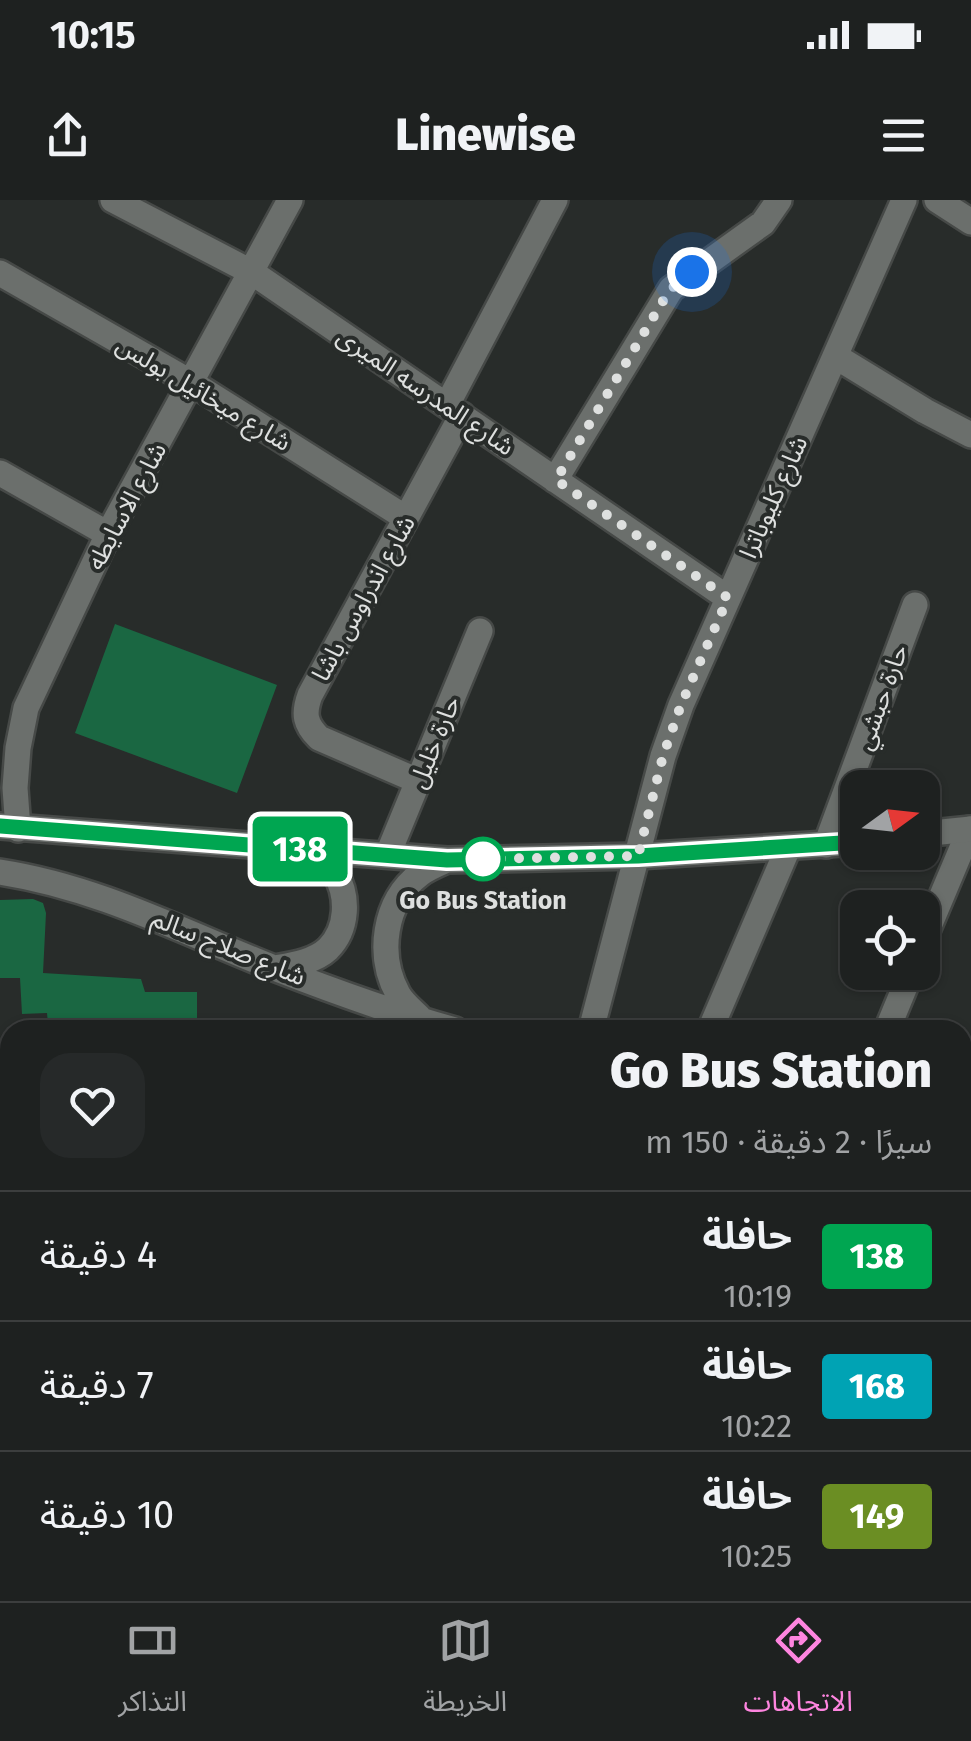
<!DOCTYPE html>
<html lang="ar">
<head>
<meta charset="utf-8">
<style>
  body { margin:0; font-family:"Fira Sans","Noto Sans Arabic",sans-serif; background:#262929; color:#f1f3f6; direction:rtl; height:100vh; display:flex; flex-direction:column; font-size:38px; white-space:nowrap }
  * { box-sizing:border-box; margin:0 }
  p { font-size:32px; color:#a1a3a5 }
  .icon { flex:none; width:55px; height:55px; fill:none; stroke:currentColor; stroke-width:2; stroke-linecap:round; stroke-linejoin:round }
  .map { position:relative; flex:1; overflow:hidden; direction:ltr }
  .sheet { position:absolute; left:0px; top:820px; width:972px; height:582px; display:flex; flex-direction:column; background:#1e2120; border-radius:30px 30px 0 0; box-shadow:0 2px 8px #0004,0 0 0 2px #3c3e3e; direction:rtl }
  .sheet>* { flex:none }
  .badge { padding:0 20px; border-radius:8px; font-size:35px; line-height:65px }
  .needle { width:65px; rotate:75deg }
  .buttons { position:absolute; left:840px; top:570px; display:grid; gap:20px }
  .buttons a { display:grid; place-items:center; width:100px; height:100px; border-radius:20px; background:#1e2120; box-shadow:0 2px 8px #0004,0 0 0 2px #3c3e3e; font-size:50px }
  .you { position:absolute; width:50px; height:50px; margin:-25px; border:8px solid #fff; border-radius:50%; background:#1a73e8; box-shadow:0 0 0 15px #1a73e833 }
  .map>.badge { position:absolute; translate:-50% -50%; box-shadow:0 0 0 5px #fff }
  .round { display:grid; place-items:center; flex:none; width:105px; height:105px; border-radius:30px; background:#262929 }
  .head { display:flex; align-items:center; justify-content:space-between; height:170px; padding:0 40px }
  h1 { font-size:48px; font-weight:800; line-height:75px }
  ul { padding:0; list-style:none }
  li { display:flex; align-items:center; gap:30px; height:130px; padding:0 40px; border-top:2px solid #3c3e3e }
  li div { flex:1 }
  li b { display:block; font-size:38px }
  li em { font-style:normal }
  li .badge { min-width:110px; font-weight:700; text-align:center }
  .status { display:flex; justify-content:space-between; align-items:center; height:70px; padding:0 50px; background:#1e2120; direction:ltr }
  .status svg { height:28px; fill:currentColor }
  header { display:flex; justify-content:space-between; align-items:center; height:130px; padding:0 40px; background:#1e2120; font-size:45px; font-weight:800 }
  .dock { display:flex; justify-content:space-around; align-items:center; height:140px; border-top:2px solid #3c3e3e; background:#1e2120; font-size:28px; color:#a1a3a5 }
  .dock a { display:grid; justify-items:center; gap:5px }
  .dock .on { color:#fe85df }
  .map>svg:first-child { display:block }
  .building { fill:#1a6742 }
  .lines { fill:none; stroke-linecap:round; stroke-linejoin:round }
  .minor-casing { stroke:#464947; stroke-width:30 }
  .secondary-casing { stroke:#464947; stroke-width:30 }
  .primary-casing { stroke:#464947; stroke-width:30 }
  .minor { stroke:#6b6f6c; stroke-width:25 }
  .secondary { stroke:#6b6f6c; stroke-width:25 }
  .primary { stroke:#699a7f; stroke-width:25 }
  .rail-casing { stroke:#888b89; stroke-width:11 }
  .rail { stroke:#282c2a; stroke-width:8; stroke-dasharray:22; stroke-linecap:butt }
  .line-casing { stroke:#fff; stroke-width:22 }
  .line { stroke:#00a651; stroke-width:15 }
  .walk { stroke:#dee0df; stroke-width:10; stroke-dasharray:0 18 }
  .stop-dot { fill:#fff; stroke:#00a651; stroke-width:5 }
  .labels { text-anchor:middle; stroke-width:8; stroke-linejoin:round; paint-order:stroke }
  .street-label { font-size:25px; fill:#dee0df; stroke:#282c2a }
  .stop-label { font-size:25px; font-weight:bold; fill:#dee0df; stroke:#282c2a }
</style>
</head>
<body>
<div class="status"><b>10:15</b><svg viewBox="0 0 49 12"><path d="M0 12V9h3v3zM5 12V6h3v6zM10 12V3h3v9zM15 12V0h3v12zM26 1h20v11H26zM47 4h2v5h-2z"/></svg></div>
<header><svg class="icon" aria-label="menu" viewBox="0 0 24 24"><path d="M4 6h16M4 12h16M4 18h16"/></svg>Linewise<svg class="icon" aria-label="share" viewBox="0 0 24 24"><path d="M12 15V3M7 8l5-5 5 5M5 13v7h14v-7"/></svg></header>
<div class="map">
<svg width="971" height="1401" viewBox="0 0 971 1401">
  <rect width="100%" height="100%" fill="#282c2a"/>
  <path class="building" d="M115 424 277 485 237 593 75 533Z
    M33 699 43 703 46 713 43 773 141 779 145 792H197V830H121L124 821 48 824 47 813 22 814 20 778H0V700Z
    M962 1386 971 1390V1401H876L880 1392H962Z
    M156 1392H251L264 1401H151Z
    M314 1392H783L779 1401H325Z"/>
  <g class="lines">
    <g class="minor-casing">
      <path id="minor" d="M113 0 253 73 728 398
        M937 0 971 22
        M0 73 192 183 406 318
        M835 156 925 211 971 235
        M447 205 555 0
        M0 273 108 334
        M555 280 671 89 763 23 779 0
        M418 581 319 538C305 524 303 514 310 495L462 215
        M18 629 15 588 18 548 26 508 108 334 290 0
        M826 645 915 405
        M388 654 480 431
        M922 743 970 629
        M591 830 663 556 681 505 904 0
        M710 830 788 648
        M887 830 911 772
        M0 1278 10 1277
        M962 1333H971
        M118 1401 124 1392
        M842 1401 845 1392"/>
    </g>
    <g class="secondary-casing">
      <path id="secondary" d="M0 626 447 660 638 656 858 642
        M922 634 971 629
        M0 672C98 687 183 732 274 768 333 791 394 813 455 830
        M275 768C292 765 314 762 328 749 348 729 349 696 335 673 329 665 319 657 312 650
        M419 817C412 810 403 803 398 794 377 756 383 702 420 674 428 668 438 664 447 660
        M962 957 971 961"/>
    </g>
    <g class="primary-casing">
      <path id="primary" d="M962 1025 971 1029
        M0 1174H10
        M0 1230 10 1229
        M962 1236 971 1241
        M962 1289 971 1293"/>
    </g>
    <use href="#minor" class="minor"/>
    <use href="#secondary" class="secondary"/>
    <use href="#primary" class="primary"/>
    <g class="rail-casing">
      <path id="rail" d="M0 876 10 875
        M0 915 10 914
        M0 963H10
        M0 1002H10
        M962 1098 971 1102
        M962 1125 971 1129
        M962 1148 971 1150"/>
    </g>
    <use href="#rail" class="rail"/>
  </g>
  <g class="lines">
    <g class="line-casing">
      <path id="line" d="M0 626 447 660 638 656 858 642"/>
    </g>
    <use href="#line" class="line"/>
    <path class="walk" d="M483 659 638 656 663 556 681 505 728 398 556 280 663 101 671 89 692 72"/>
  </g>
  <circle class="stop-dot" cx="483" cy="659" r="20"/>
  <g class="labels">
    <g class="street-label">
      <text transform="translate(426 191) rotate(34)" y="9">شارع المدرسه الميرى</text>
      <text transform="translate(204 193) rotate(31)" y="9">شارع ميخائيل بولس</text>
      <text transform="translate(773 297) rotate(-66)" y="9">شارع كليوباترا</text>
      <text transform="translate(126 306) rotate(-62)" y="9">شارع الاسايطه</text>
      <text transform="translate(363 398) rotate(-61)" y="9">شارع اندراوس باشا</text>
      <text transform="translate(881 497) rotate(-70)" y="9">حارة حبشي</text>
      <text transform="translate(434 542) rotate(-68)" y="9">حارة خليل</text>
      <text transform="translate(229 747) rotate(22)" y="9">شارع صلاح سالم</text>
    </g>
    <g class="stop-label">
      <text x="483" y="709">Go Bus Station</text>
    </g>
  </g>
</svg>
<div class="buttons">
<a><svg class="needle" viewBox="-14 -14 28 28"><path d="M0-13l5 13h-10z" fill="#e53935"/><path d="M0 13l5-13h-10z" fill="#a1a3a5"/></svg></a>
<a><svg class="icon" aria-label="locate" viewBox="0 0 24 24"><circle cx="12" cy="12" r="6"/><path d="M12 2v4M12 18v4M2 12h4M18 12h4"/></svg></a>
</div>
<div class="you" style="left:692px;top:72px"></div>
<b class="badge" style="left:300px;top:649px;background:#00a651;color:#fff">138</b>
<section class="sheet">
<div class="head"><div><h1>Go Bus Station</h1><p>سيرًا · 2 دقيقة · 150 m</p></div><a class="round"><svg class="icon" aria-label="heart" viewBox="0 0 24 24"><path d="M12 20l-8-8c-3-5 5-10 8-4 3-6 11-1 8 4z"/></svg></a></div>
<ul>
<li><span class="badge" style="background:#00a651;color:#fff">138</span><div><b>حافلة</b><p>10:19</p></div><em>4 دقيقة</em></li>
<li><span class="badge" style="background:#00a3b4;color:#fff">168</span><div><b>حافلة</b><p>10:22</p></div><em>7 دقيقة</em></li>
<li><span class="badge" style="background:#6b8e23;color:#fff">149</span><div><b>حافلة</b><p>10:25</p></div><em>10 دقيقة</em></li>
</ul>
</section>
</div>
<nav class="dock">
<a class="on"><svg class="icon" aria-label="directions" viewBox="0 0 24 24"><path d="M12 3l9 9-9 9-9-9zM9 14v-3h6M13 9l2 2-2 2"/></svg>الاتجاهات</a>
<a><svg class="icon" aria-label="map" viewBox="0 0 24 24"><path d="M3 6l6-2 6 2 6-2v14l-6 2-6-2-6 2zM9 4v14M15 6v14"/></svg>الخريطة</a>
<a><svg class="icon" aria-label="tickets" viewBox="0 0 24 24"><path d="M3 7h18v10H3zM15 7v10"/></svg>التذاكر</a>
</nav>
</body>
</html>
